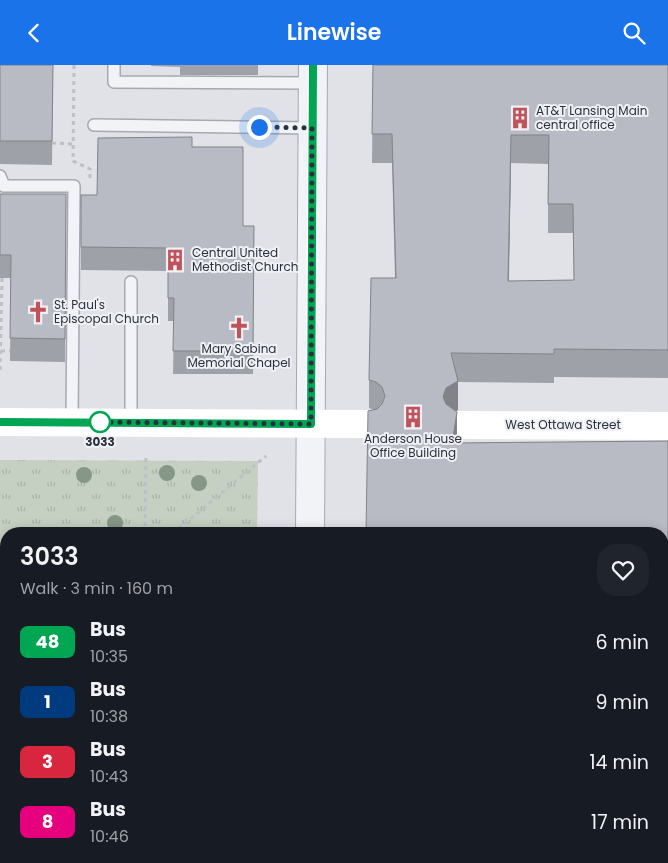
<!DOCTYPE html>
<html lang="en">
<head>
<meta charset="utf-8">
<style>
  body { margin:0; font-family:Poppins,sans-serif; background:#20242c; color:#f1f3f6; height:100vh; display:flex; flex-direction:column; font-size:19px; white-space:nowrap }
  * { box-sizing:border-box; margin:0 }
  p { font-size:16px; color:#9ea1a6 }
  .icon { flex:none; width:28px; height:28px; fill:none; stroke:currentColor; stroke-width:2; stroke-linecap:round; stroke-linejoin:round }
  .map { position:relative; flex:1; overflow:hidden }
  .sheet { position:absolute; left:0px; top:462px; width:669px; height:336px; display:flex; flex-direction:column; background:#171b24; border-radius:20px 20px 0 0; box-shadow:0 2px 12px #0003 }
  .sheet>* { flex:none }
  .badge { padding:0 10px; border-radius:8px; font-size:18px; line-height:32px }
  .you { position:absolute; width:25px; height:25px; margin:-12px; border:4px solid #fff; border-radius:50%; background:#1a73e8; box-shadow:0 0 0 8px #1a73e833 }
  .map>.badge { position:absolute; translate:-50% -50%; box-shadow:0 0 0 2px #fff }
  .round { display:grid; place-items:center; flex:none; width:52px; height:52px; border-radius:20px; background:#20242c }
  .head { display:flex; align-items:center; justify-content:space-between; height:85px; padding:0 20px }
  h1 { font-size:24px; font-weight:600; line-height:38px }
  ul { padding:0; list-style:none }
  li { display:flex; align-items:center; gap:15px; height:60px; padding:0 20px }
  li div { flex:1 }
  li b { display:block; font-size:19px }
  li em { font-style:normal }
  li .badge { min-width:55px; font-weight:700; text-align:center }
  header { display:flex; justify-content:space-between; align-items:center; height:65px; padding:0 20px; background:#1a73e8; color:#fff; font-size:22px; font-weight:600 }
  .map>svg:first-child { display:block }
  .grass { fill:url(#grass-tufts) }
  .lines { fill:none; stroke-linecap:round; stroke-linejoin:round }
  .service-casing { stroke:#a6a9b1; stroke-width:14 }
  .tertiary-casing { stroke:#a6a9b1; stroke-width:30 }
  .path { stroke:#bec0c6; stroke-width:3; stroke-dasharray:4 4; stroke-linecap:butt }
  .service { stroke:#f2f3f6; stroke-width:11 }
  .tertiary { stroke:#f2f3f6; stroke-width:28 }
  .secondary { stroke:#fff; stroke-width:28 }
  .tree { fill:#869687 }
  .wall { fill:#9ea1a8; fill-rule:evenodd }
  .shaded-wall { fill:#818388 }
  .building { fill:#b8bbc3; stroke:#818388; fill-rule:evenodd }
  .line-casing { stroke:#fff; stroke-width:11 }
  .line { stroke:#00a651; stroke-width:8 }
  .walk { stroke:#2a303d; stroke-width:5; stroke-dasharray:0 9 }
  .stop-dot { fill:#fff; stroke:#00a651; stroke-width:2.5 }
  .labels { text-anchor:middle; stroke-width:4; stroke-linejoin:round; paint-order:stroke }
  .poi-label { font-size:12px; fill:#2a303d; stroke:#eff1f5; text-anchor:start }
  .street-label { font-size:12px; fill:#2a303d; stroke:#eff1f5 }
  .stop-label { font-size:12px; font-weight:bold; fill:#2a303d; stroke:#eff1f5 }
</style>
</head>
<body>
<header><svg class="icon" aria-label="back" viewBox="0 0 24 24"><path d="M15 5l-7 7 7 7"/></svg>Linewise<svg class="icon" aria-label="search" viewBox="0 0 24 24"><circle cx="10" cy="10" r="6"/><path d="M15 15l6 6"/></svg></header>
<div class="map">
<svg width="668" height="798" viewBox="0 0 668 798">
  <defs>
    <pattern id="grass-tufts" width="24" height="20" patternUnits="userSpaceOnUse" patternTransform="scale(1.25)"><rect width="24" height="20" fill="#c5d0c2"/><path d="M3 7l-1-3M5 7V3M7 7l1-3M15 17l-1-3M17 17v-4M19 17l1-3" fill="none" stroke="#a9b3a8"/></pattern>
  </defs>
  <rect width="100%" height="100%" fill="#e0e2e7"/>
  <path class="grass" d="M0 395 258 396 257 469H6V792H254V798H0Z"/>
  <g class="lines">
    <g class="service-casing">
      <path id="service" d="M114 0V17L313 18
        M94 60 312 63
        M0 111 4 121H74L72 357
        M131 217V358
        M578 798 579 792"/>
    </g>
    <g class="tertiary-casing">
      <path id="tertiary" d="M310 469 313 0
        M662 753H668
        M662 783H668
        M309 792V798"/>
    </g>
    <path class="path" d="M74 0 73 96 90 104V113
      M52 78 74 79
      M1 286H10
      M0 305 2 213
      M145 469 146 389
      M172 469 266 391
      M0 536H6
      M0 721 6 723
      M0 761H6
      M6 798 16 795V792"/>
    <use href="#service" class="service"/>
    <use href="#tertiary" class="tertiary"/>
    <path class="secondary" d="M0 357 369 359
      M459 360 668 361"/>
  </g>
  <g class="tree">
    <circle cx="167" cy="408" r="8"/>
    <circle cx="84" cy="410" r="8"/>
    <circle cx="199" cy="418" r="8"/>
    <circle cx="115" cy="458" r="8"/>
  </g>
  <path class="wall" d="M0 0H53L52 100 0 99Z
    M151 0H258V10H180V2L151 1Z
    M373 0H668V313L554 312V318L458 317V345L456 346 457 378 668 376V710H662V469L374 345 369 343V315L395 213 392 98H372ZM511 98 548 99V168H573L574 215 509 216Z
    M192 82 243 161H254L253 309H173L174 256H168V206L81 205V130H97Z
    M0 129H66L65 297 10 296 11 213H0Z"/>
  <path class="shaded-wall" d="M511 70V98L508 244V216Z
    M458 316V345L446 352 443 332 446 323Z
    M457 347V375L452 407V378Z"/>
  <path class="building" d="M0 0H53L52 76H0Z
    M373 0H668V285L554 284V289L451 288 458 316 446 323 443 332 446 339 457 347 452 378 668 376V681H662V469H366L368 346 377 344 382 339 385 331 382 322 376 317 369 315 371 213H396L392 69H372ZM511 70H549L548 139H573L574 215 508 216Z
    M192 72V82H243V161H254L253 286H173L174 233H168V183L81 182V130H97L98 73Z
    M0 129H66L65 274 10 273 11 190H0Z
    M662 789H668V798H591V792H662Z
    M361 792H551V798H361Z"/>
  <g class="lines">
    <g class="line-casing">
      <path id="line" d="M0 357 311 359 313 0"/>
    </g>
    <use href="#line" class="line"/>
    <path class="walk" d="M100 357H92L311 359 312 63 259 62"/>
  </g>
  <defs>
    <g id="building-bare" transform="scale(1.725)"><path d="M-4-6H4V6H1V3H-1V6H-4ZM-2.5-4.3h1.7v1.8h-1.7ZM.8-4.3h1.7v1.8H.8ZM-2.5-1h1.7V.8h-1.7ZM.8-1h1.7V.8H.8Z" fill="#bf525b" stroke="#eff1f5" stroke-width="2.5" paint-order="stroke"/></g>
    <g id="church-bare" transform="scale(1.725)"><path d="M-1.2-6h2.4v3.5h3.3v2.4h-3.3V6h-2.4V-.1h-3.3v-2.4h3.3Z" fill="#bf525b" stroke="#eff1f5" stroke-width="2.5" paint-order="stroke"/></g>
  </defs>
  <g fill-rule="evenodd">
    <use href="#building-bare" x="520" y="53"/>
    <use href="#building-bare" x="175" y="195"/>
    <use href="#church-bare" x="38" y="247"/>
    <use href="#church-bare" x="239" y="263"/>
    <use href="#building-bare" x="413" y="352"/>
  </g>
  <circle class="stop-dot" cx="100" cy="357" r="10"/>
  <g class="labels">
    <g class="poi-label">
      <text x="536" y="50">AT&amp;T Lansing Main<tspan x="536" dy="14">central office</tspan></text>
      <text x="192" y="192">Central United<tspan x="192" dy="14">Methodist Church</tspan></text>
      <text x="54" y="244">St. Paul's<tspan x="54" dy="14">Episcopal Church</tspan></text>
      <text x="239" y="288" text-anchor="middle">Mary Sabina<tspan x="239" dy="14">Memorial Chapel</tspan></text>
      <text x="413" y="378" text-anchor="middle">Anderson House<tspan x="413" dy="14">Office Building</tspan></text>
    </g>
    <g class="street-label">
      <text x="563" y="364">West Ottawa Street</text>
    </g>
    <g class="stop-label">
      <text x="100" y="381">3033</text>
    </g>
  </g>
</svg>
<div class="you" style="left:259px;top:62px"></div>
<section class="sheet">
<div class="head"><div><h1>3033</h1><p>Walk · 3 min · 160 m</p></div><a class="round"><svg class="icon" aria-label="heart" viewBox="0 0 24 24"><path d="M12 20l-8-8c-3-5 5-10 8-4 3-6 11-1 8 4z"/></svg></a></div>
<ul>
<li><span class="badge" style="background:#00a651;color:#fff">48</span><div><b>Bus</b><p>10:35</p></div><em>6 min</em></li>
<li><span class="badge" style="background:#003b80;color:#fff">1</span><div><b>Bus</b><p>10:38</p></div><em>9 min</em></li>
<li><span class="badge" style="background:#d7263d;color:#fff">3</span><div><b>Bus</b><p>10:43</p></div><em>14 min</em></li>
<li><span class="badge" style="background:#e6007e;color:#fff">8</span><div><b>Bus</b><p>10:46</p></div><em>17 min</em></li>
</ul>
</section>
</div>
</body>
</html>
